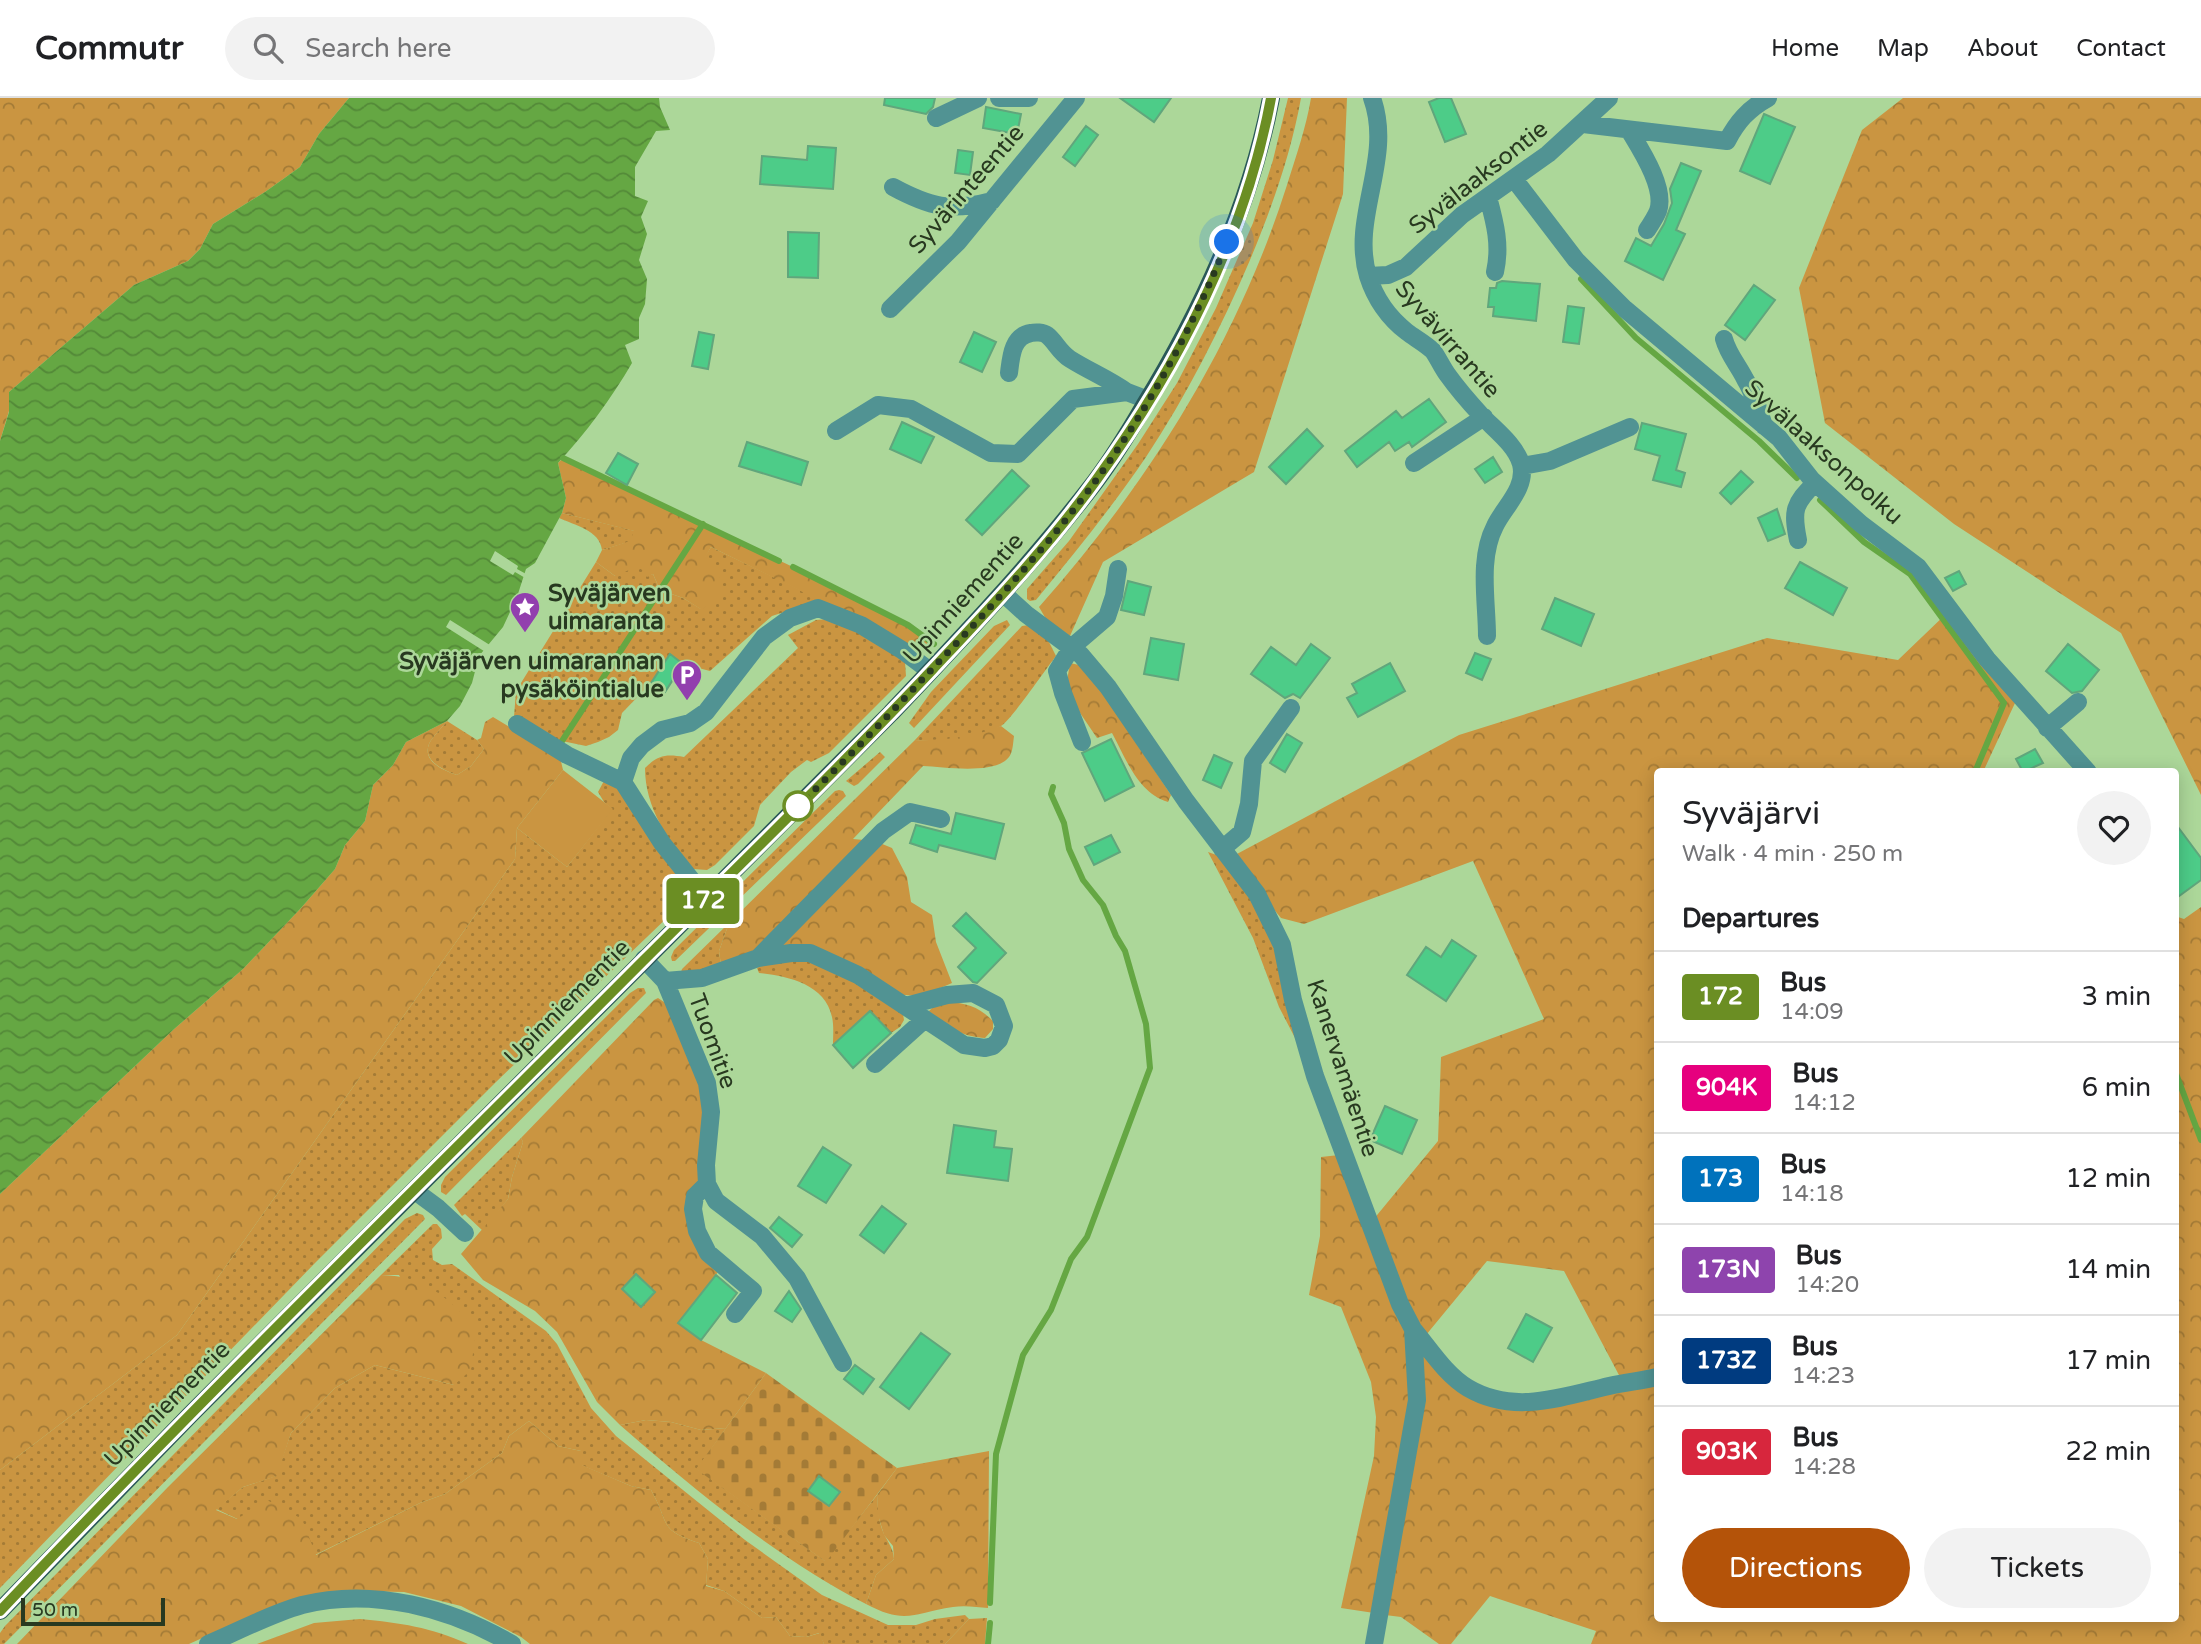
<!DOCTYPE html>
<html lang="en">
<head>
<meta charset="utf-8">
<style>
  body { margin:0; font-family:"Varela Round",sans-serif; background:#f2f2f2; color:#202124; height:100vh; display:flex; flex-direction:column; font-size:26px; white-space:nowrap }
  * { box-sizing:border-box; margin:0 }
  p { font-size:23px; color:#757577 }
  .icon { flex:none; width:38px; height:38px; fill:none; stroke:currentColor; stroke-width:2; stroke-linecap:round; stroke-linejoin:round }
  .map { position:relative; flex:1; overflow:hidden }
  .sheet { position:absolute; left:1654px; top:670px; width:525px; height:854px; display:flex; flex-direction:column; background:#fff; border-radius:7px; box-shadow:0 4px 18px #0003 }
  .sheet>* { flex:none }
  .badge { padding:0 14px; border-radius:5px; font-size:24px; line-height:46px }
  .scale { position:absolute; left:21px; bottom:18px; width:144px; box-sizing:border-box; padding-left:7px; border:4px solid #283920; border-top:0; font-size:19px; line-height:24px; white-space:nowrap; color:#283920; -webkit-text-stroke:5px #acd799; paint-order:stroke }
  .you { position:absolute; width:35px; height:35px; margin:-18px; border:5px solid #fff; border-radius:50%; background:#1a73e8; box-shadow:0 0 0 10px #1a73e833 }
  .map>.badge { position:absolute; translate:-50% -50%; box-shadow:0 0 0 4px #fff }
  h2 { padding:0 28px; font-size:26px; line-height:63px }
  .round { display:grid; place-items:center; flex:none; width:74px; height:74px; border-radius:37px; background:#f2f2f2 }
  .head { display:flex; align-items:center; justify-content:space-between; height:119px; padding:0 28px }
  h1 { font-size:33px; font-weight:600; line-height:52px }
  .primary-button { display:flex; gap:14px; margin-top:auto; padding:14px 28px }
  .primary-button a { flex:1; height:80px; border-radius:42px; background:#b45309; color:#fff; font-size:28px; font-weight:600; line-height:80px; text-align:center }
  .primary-button a+a { background:#f2f2f2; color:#202124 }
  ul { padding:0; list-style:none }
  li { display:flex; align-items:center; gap:21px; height:91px; padding:0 28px; border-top:2px solid #e0e0e0 }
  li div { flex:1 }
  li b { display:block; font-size:26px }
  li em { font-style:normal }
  li .badge { min-width:77px; font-weight:700; text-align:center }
  header { display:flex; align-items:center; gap:42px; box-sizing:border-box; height:98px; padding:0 35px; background:#fff; border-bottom:2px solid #e0e0e0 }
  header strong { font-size:33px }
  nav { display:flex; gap:38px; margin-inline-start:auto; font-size:24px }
  .search { width:490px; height:63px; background:#f2f2f2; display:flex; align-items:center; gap:18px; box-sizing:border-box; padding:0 24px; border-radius:38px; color:#757577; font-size:26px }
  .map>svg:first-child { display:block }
  .grass { fill:url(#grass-dots) }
  .forest { fill:url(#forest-crowns) }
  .cemetery { fill:url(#cemetery-stones) }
  .pitch { fill:#ca9541 }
  .water { fill:url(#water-waves) }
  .pier { fill:#acd799 }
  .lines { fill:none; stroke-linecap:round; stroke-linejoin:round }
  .stream { stroke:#65a743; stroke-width:6 }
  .building { fill:#4dcc88; stroke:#60a67c; stroke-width:2 }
  .minor { stroke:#519393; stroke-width:18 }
  .major { stroke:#2a5859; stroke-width:18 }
  .line-casing { stroke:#fff; stroke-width:16 }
  .line { stroke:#6b8e23; stroke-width:10 }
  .walk { stroke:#283920; stroke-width:7; stroke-dasharray:0 12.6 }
  .stop-dot { fill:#fff; stroke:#6b8e23; stroke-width:3.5 }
  .labels { text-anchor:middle; stroke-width:5; stroke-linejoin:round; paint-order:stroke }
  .street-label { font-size:24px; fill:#283920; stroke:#acd799 }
  .poi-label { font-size:24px; font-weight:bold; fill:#283920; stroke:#acd799; text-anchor:start }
</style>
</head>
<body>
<header>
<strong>Commutr</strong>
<div class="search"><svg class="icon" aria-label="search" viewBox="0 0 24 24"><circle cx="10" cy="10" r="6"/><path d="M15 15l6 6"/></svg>Search here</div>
<nav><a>Home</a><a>Map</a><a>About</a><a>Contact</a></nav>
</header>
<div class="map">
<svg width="2201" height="1546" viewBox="0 0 2201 1546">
  <defs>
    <pattern id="grass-dots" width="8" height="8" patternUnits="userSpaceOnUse" patternTransform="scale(1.75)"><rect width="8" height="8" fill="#ca9541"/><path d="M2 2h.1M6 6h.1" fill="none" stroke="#a47b36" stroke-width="1.8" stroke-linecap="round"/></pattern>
    <pattern id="forest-crowns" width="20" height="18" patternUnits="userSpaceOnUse" patternTransform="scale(1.75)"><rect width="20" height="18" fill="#ca9541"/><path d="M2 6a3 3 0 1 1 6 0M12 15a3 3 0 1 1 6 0" fill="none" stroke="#a47b36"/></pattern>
    <pattern id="cemetery-stones" width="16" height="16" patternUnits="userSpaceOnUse" patternTransform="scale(1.75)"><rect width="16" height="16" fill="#ca9541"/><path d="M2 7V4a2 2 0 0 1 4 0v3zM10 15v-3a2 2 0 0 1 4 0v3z" fill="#a47b36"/></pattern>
    <pattern id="water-waves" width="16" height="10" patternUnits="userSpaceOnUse" patternTransform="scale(1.75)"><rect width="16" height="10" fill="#65a743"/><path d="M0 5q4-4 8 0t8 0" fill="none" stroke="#538938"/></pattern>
  </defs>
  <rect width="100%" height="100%" fill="#acd799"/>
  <path class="grass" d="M1288 0H1301C1291 56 1272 109 1250 162 1221 230 1187 297 1146 359 1112 409 1074 456 1036 502L1030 503 1027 501V491L1069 443 1138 346 1177 285 1216 210 1253 125 1273 62Z
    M562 415 635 433 647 478 653 476 660 492 683 500 701 511 704 460 711 449 821 502 772 518 710 573 683 566 670 556 651 585 622 615 618 632 609 639 598 644 586 648 562 643 542 636 514 619 516 593 596 464 615 478 625 445 602 452C600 432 574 427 559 420Z
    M828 521 861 533 905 564 906 578 829 655 811 664 807 662 791 674 760 707 754 728 715 767 707 772 693 771C668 744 645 709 645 670 658 657 666 656 684 659L798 550 788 537 816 522Z
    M1007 522 1010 527 914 630 909 625 931 594 994 528Z
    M1029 527 1047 540 1056 558C1045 572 1012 621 1001 628 977 644 941 642 914 643L1022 528Z
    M447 623 477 642 484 651 471 668 457 677C445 673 422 663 429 646 432 639 442 630 447 623Z
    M880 654 885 659 858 686 854 688 846 683Z
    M605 681H611L677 773C685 792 684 800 672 815L496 984 315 1165 0 1490V1372L177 1237 515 761 517 730 567 769 612 711 604 704 598 694Z
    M839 692 843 693 846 698 675 863H672L671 859 674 852 835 693Z
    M1208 754 1225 760 1274 837 1309 967 1279 909 1253 840Z
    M729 825 719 853 721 867 697 876 681 874 682 871Z
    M805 862 833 870 903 916 904 922 900 929 891 935 870 913 833 947C833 939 834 927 832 919 825 886 787 878 759 875L757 870 764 866Z
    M638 890H644L646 895 446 1097 441 1094V1087L445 1079 630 895Z
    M521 1040 523 1044 512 1079 508 1101 483 1133 465 1116 462 1118 454 1107Z
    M417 1115 423 1117 425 1121 4 1546H0V1535L5 1528 405 1121Z
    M433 1126H437L441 1131 442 1140 432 1151 433 1162 442 1167 452 1166 546 1233 557 1246 591 1310 616 1338 745 1442 822 1497 888 1527H916L935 1521 965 1517 969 1521 945 1546H824L819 1535 806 1539 790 1538 776 1519 762 1520 724 1493 706 1487 708 1461 699 1445C657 1431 671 1427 651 1392L631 1388 581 1367V1353L558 1348 529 1323 509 1338 502 1355 445 1396 420 1405 315 1457 216 1411 243 1389 276 1378 291 1335 335 1290 375 1267 454 1287 399 1177H381Z
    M646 1322 671 1324 701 1332 726 1330 697 1371 825 1463 877 1397C878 1410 878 1423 884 1436 889 1446 893 1450 894 1461L876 1477 866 1506C776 1459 696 1393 620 1327Z"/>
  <path class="forest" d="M0 0H349L319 36 300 69 265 94 213 126 200 151 188 163 134 187 9 294V313L0 343Z
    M1311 0H1347L1343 96 1254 374 1103 464 1070 538 1046 521 1039 509C1148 386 1237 245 1287 87 1296 58 1306 30 1311 0Z
    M1903 0H2201V697L2121 535 1954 426 1825 325 1799 190 1862 32Z
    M563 360 793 469 908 527 934 546 923 550 908 546 711 449 705 460 719 471 721 494 702 512 683 500 660 492 653 476 647 479 643 472 636 469 615 478 596 464 602 452 630 443 634 433 562 415 566 400 558 365Z
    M1948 514 2015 605 1983 674H1657V1274L1620 1279 1564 1173 1487 1163 1426 1237 1404 1201 1373 1122 1438 1043 1441 959 1544 921 1473 763 1304 826 1281 820 1262 797 1235 757 1459 637 1767 540 1898 562Z
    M1070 565 1079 567 1103 595 1171 697 1168 704C1138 695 1126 661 1112 635L1097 640 1076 609 1067 583Z
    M493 619 560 659 563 672 517 730 515 761 177 1237 0 1372V1096L173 932 243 871 301 810 335 771 345 747 365 723 373 687 393 667 406 644 447 623C442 630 432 639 429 646 422 664 445 673 457 677L471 668 484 651 477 642 481 640 485 624Z
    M1001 628 1014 638C1013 645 1013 654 1009 659 996 677 944 669 923 668L853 741 875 743 892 750 907 779 911 804 932 817 936 844 952 885C935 892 918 901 899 896L817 850 721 867 719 853 729 825 914 643C944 641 972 640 1001 628Z
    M2201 809V1546H1591L1596 1533 1490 1498 1451 1546H1439L1401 1519 1385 1517 1425 1302 1420 1245 1495 1307 1657 1284V1521H2175V818L2184 821Z
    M658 900 670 908 704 985 705 1086 694 1097 718 1174 679 1225 701 1242 766 1275 726 1330 701 1332 671 1324 646 1322 620 1327 597 1304 557 1234 535 1213 483 1182 461 1156 508 1101 512 1079 523 1044 521 1040 654 902Z
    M948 904C967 905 979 909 993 923V931L985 940C966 939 939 929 929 913L934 908Z
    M1339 1057 1406 1228 1413 1300 1374 1515 1341 1510 1374 1358 1376 1319 1371 1284 1341 1209 1309 1197 1320 1138 1321 1059Z
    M381 1177C426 1178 446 1199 476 1229L471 1272 454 1287 375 1267 335 1290 291 1335 277 1378 243 1389 216 1412 237 1421 267 1402 302 1421 316 1457 420 1405 445 1396 502 1355 509 1338 529 1323 558 1348 581 1353 582 1367 631 1388 651 1392C671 1427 657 1431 699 1445L708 1461 706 1488 724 1493 762 1520 776 1519 790 1538 806 1539 820 1535 824 1546H530L521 1539 461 1508 404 1494 351 1493 249 1519 189 1546H17L168 1389Z
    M989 1353 988 1510C977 1509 964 1507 953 1509 914 1515 905 1527 866 1506L876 1477 894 1461 893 1448 884 1437 878 1417 877 1397 897 1370Z
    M987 1520 985 1546H945L969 1521Z
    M360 1521C401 1525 430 1529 468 1546H257L314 1525Z"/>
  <path class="cemetery" d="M766 1275 897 1370 826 1464 696 1371Z"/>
  <path class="pitch" d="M563 672 613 711 567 769 517 730Z"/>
  <path class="water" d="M349 0H659L660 9 670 32 656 33 635 69V98L648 103 641 119 647 136 639 162 647 181 645 206 639 220V241L625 247 632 265C611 301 586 335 558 365L566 400 562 415 535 465 526 471 517 499 503 529 479 558 472 585 460 608 447 623 406 644 393 667 373 687 365 723 345 747 335 771 301 810 243 871 173 932 0 1096V343L9 314V294L134 187 188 163 200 151 213 126 265 94 300 69 319 36Z"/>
  <path class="pier" d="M495 453 518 468 517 471 528 477 527 481 515 474 513 477 490 463Z
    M450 522 493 549 487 555 446 529Z"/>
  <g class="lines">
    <path class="stream" d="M1581 181 1636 240 1759 343 1797 380
      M563 360 779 463
      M1820 402 1864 444 1910 476 2004 605 1975 674
      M793 469 908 527 934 546
      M562 643 703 426
      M2175 973 2201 1042
      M990 1505 996 1356 1023 1257 1051 1212 1071 1161 1087 1139 1150 970 1146 926 1125 853 1116 838 1103 807 1083 782 1069 751 1064 725 1051 696 1053 689
      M988 1546 990 1525"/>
  </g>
  <path class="building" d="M885 0H935L933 9 926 16 884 7Z
    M1120 0H1171L1154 24Z
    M1439 0H1451L1466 36 1445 44 1429 4Z
    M986 9 1021 16 1017 36 983 30Z
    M1764 16 1795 29 1770 86 1740 73Z
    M1086 28 1098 37 1075 68 1063 59Z
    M808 48 836 50 833 91 760 86 762 58 807 62Z
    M958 52 973 54 970 77 955 75Z
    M1681 65 1701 73 1676 132 1685 136 1663 182 1625 163 1636 140 1651 148 1664 126 1672 105 1670 91Z
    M788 134 819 135 818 180 788 179Z
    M1502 183 1540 186 1536 223 1493 218 1494 209H1488L1490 190H1496L1497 185Z
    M1754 187 1775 202 1745 242 1725 227Z
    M1568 208 1584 210 1579 246 1563 244Z
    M699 234 714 237 708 271 692 268Z
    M974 234 996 244 982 274 960 264Z
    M1429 301 1446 324 1412 349 1409 344 1395 353 1389 344 1357 369 1345 353 1396 313 1402 320Z
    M902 324 934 339 921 365 890 351Z
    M1642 325 1686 336 1676 372 1685 375 1681 389 1653 382 1660 358 1635 351Z
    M1307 331 1323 348 1286 386 1269 369Z
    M747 344 808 364 801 387 739 368Z
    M618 355 638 366 627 387 606 375Z
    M1493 359 1502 374 1485 385 1475 371Z
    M1012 372 1029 388 982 437 966 422Z
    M1741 373 1753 384 1731 406 1720 395Z
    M1777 411 1785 436 1768 443 1758 420Z
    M1800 464 1847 490 1833 517 1785 490Z
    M1959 473 1966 486 1953 493 1945 480Z
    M1128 483 1151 489 1144 517 1121 512Z
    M1555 500 1594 516 1581 548 1542 531Z
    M1151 540 1184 546 1178 582 1144 576Z
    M1311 546 1330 560 1300 600 1293 596 1285 600 1251 576 1271 549 1296 567Z
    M2068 546 2099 572 2082 593 2072 595 2046 573Z
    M1475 555 1491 561 1482 582 1466 575Z
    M670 556 683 566 665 594 651 585Z
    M1390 565 1405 593 1358 619 1347 600 1357 595 1352 586Z
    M1287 636 1302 645 1285 674 1270 665Z
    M1111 641 1134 688 1105 703 1082 655Z
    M2035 651 2043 665 2023 674 2016 661Z
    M1214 657 1232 665 1221 690 1203 682Z
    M956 715 1004 726 995 761 939 747 937 754 910 745 916 727 951 736Z
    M2175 725 2201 760V782L2175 801Z
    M1111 737 1120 754 1094 767 1085 749Z
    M966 815 1006 855 977 885 973 884 958 869 976 850 953 828Z
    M1452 842 1476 858 1446 903 1407 877 1426 849 1441 859Z
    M870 913 891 935 853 970 833 947Z
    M1385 1008 1417 1022 1402 1056 1370 1042Z
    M954 1027 996 1033 994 1049 1012 1051 1008 1083 947 1075Z
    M823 1049 851 1067 826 1105 798 1088Z
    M882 1108 906 1126 884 1155 860 1137Z
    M779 1119 802 1137 792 1149 770 1130Z
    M636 1176 655 1194 641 1209 622 1191Z
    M716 1177 737 1195 701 1242 678 1225Z
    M789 1193 801 1211 792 1224 775 1213Z
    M1526 1216 1552 1230 1533 1264 1508 1250Z
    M921 1235 950 1256 909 1311 880 1289Z
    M855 1267 874 1281 863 1296 844 1281Z
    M819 1378 840 1394 829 1408 808 1393Z"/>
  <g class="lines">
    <path class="minor" d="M999 0H1029
      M1372 0C1394 61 1350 119 1368 178 1375 200 1389 220 1407 234 1415 240 1426 246 1433 253 1438 260 1442 269 1447 276 1457 290 1469 304 1481 317 1494 331 1516 347 1521 366 1527 390 1504 409 1495 428 1478 461 1487 503 1487 538
      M936 20 978 0
      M1583 26 1727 43C1737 24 1748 11 1768 0
      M1629 32C1641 52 1666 90 1658 113 1655 120 1651 126 1647 132
      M1514 81 1576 162 1625 211 1779 340 1812 382 1861 426 1918 469 1987 561 2088 674
      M893 89C930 109 950 114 992 103
      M1488 99C1495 125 1501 147 1495 174
      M1368 178 1388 177 1406 169 1462 117 1548 56 1609 0
      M890 211 958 144 1076 0
      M1724 241C1728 256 1738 267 1745 281 1754 296 1759 312 1764 328
      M1009 275C1011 259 1012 238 1031 235 1035 234 1043 234 1047 237 1055 243 1059 254 1070 261 1089 273 1109 281 1127 294
      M836 333 878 307 911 311 991 355 1018 356 1073 301 1127 294 1148 302
      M1414 365 1484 319
      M1522 368 1550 363 1630 329
      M1798 442C1792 412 1794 406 1815 385
      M1004 496 1026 516 1081 557 1108 589 1186 703 1257 796 1282 847 1293 902 1315 978 1400 1206 1413 1231 1417 1302 1374 1546
      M517 626 567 657 623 684 662 745 706 800
      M2047 630 2078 604
      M1082 644 1063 595 1057 573 1072 549 1107 519 1114 498 1118 471
      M623 684 631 660 642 647 662 632 690 625 706 614 764 539 790 520 818 510 861 527 902 552 930 573
      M1222 751 1242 734 1249 706 1253 663 1291 610
      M758 860 883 733 910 714 941 721
      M644 861 665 883 707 985 711 1014 706 1067 707 1086 716 1103 762 1138 797 1180 843 1265
      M665 883 702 880 758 860 791 855H810L858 877 964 947 985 950 993 948 999 942 1004 928 996 907 973 895 947 897 906 908
      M875 966 925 921
      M707 1086 695 1098 693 1111 697 1133 708 1155 753 1193 735 1216
      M415 1093 438 1110 465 1135
      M1413 1231C1430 1251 1445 1276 1468 1290 1514 1317 1562 1299 1609 1288 1625 1284 1642 1283 1657 1279
      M208 1546C239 1533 270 1516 302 1507 373 1489 450 1510 512 1546"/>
    <path class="major" d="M0 1513 190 1317 891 615C962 540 1032 466 1095 384 1113 360 1129 334 1144 308 1202 213 1250 110 1271 0"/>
  </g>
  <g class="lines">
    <g class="line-casing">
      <path id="line" d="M0 1513C210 1292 428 1079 643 863 740 766 839 671 933 571 990 510 1048 449 1097 381 1178 269 1246 136 1271 0"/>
    </g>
    <use href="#line" class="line"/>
    <path class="walk" d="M798 708C842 666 890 616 934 569 991 509 1048 448 1097 381 1150 308 1194 227 1227 144"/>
  </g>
  <defs>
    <g id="sight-pin" transform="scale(1.575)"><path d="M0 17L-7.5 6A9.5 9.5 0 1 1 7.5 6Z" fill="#923fae" stroke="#acd799"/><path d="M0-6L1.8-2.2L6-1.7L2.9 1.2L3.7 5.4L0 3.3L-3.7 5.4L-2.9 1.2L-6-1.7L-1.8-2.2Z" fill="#fff"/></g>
    <g id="parking-pin" transform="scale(1.575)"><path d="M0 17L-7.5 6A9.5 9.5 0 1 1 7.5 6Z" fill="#923fae" stroke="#acd799"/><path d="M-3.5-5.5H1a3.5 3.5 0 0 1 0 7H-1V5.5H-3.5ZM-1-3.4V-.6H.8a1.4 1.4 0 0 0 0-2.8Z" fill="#fff"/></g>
  </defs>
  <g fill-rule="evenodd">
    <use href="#sight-pin" x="525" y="509"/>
    <use href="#parking-pin" x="687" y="577"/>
  </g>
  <circle class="stop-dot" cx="798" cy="708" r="14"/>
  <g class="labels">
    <g class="street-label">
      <text transform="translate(1478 79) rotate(-38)" y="8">Syvälaaksontie</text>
      <text transform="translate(966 91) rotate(-49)" y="8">Syvärinteentie</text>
      <text transform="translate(1448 241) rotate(49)" y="8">Syvävirrantie</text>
      <text transform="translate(1824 354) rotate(42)" y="8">Syvälaaksonpolku</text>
      <text transform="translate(963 500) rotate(-48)" y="8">Upinniementie</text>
      <text transform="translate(567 904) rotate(-45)" y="8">Upinniementie</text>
      <text transform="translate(713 943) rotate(70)" y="8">Tuomitie</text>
      <text transform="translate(1343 970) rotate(72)" y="8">Kanervamäentie</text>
      <text transform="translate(167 1306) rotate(-45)" y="8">Upinniementie</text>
    </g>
    <g class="poi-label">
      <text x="548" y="503">Syväjärven<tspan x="548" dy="28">uimaranta</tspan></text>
      <text x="664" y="571" text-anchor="end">Syväjärven uimarannan<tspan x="664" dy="28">pysäköintialue</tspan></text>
    </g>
  </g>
</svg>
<div class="scale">50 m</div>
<div class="you" style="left:1227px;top:144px"></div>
<b class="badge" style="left:703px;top:803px;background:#6b8e23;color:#fff">172</b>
<section class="sheet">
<div class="head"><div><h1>Syväjärvi</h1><p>Walk · 4 min · 250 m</p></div><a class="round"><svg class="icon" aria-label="heart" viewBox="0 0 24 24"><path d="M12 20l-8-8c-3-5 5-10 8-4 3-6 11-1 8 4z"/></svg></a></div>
<h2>Departures</h2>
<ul>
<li><span class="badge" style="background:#6b8e23;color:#fff">172</span><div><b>Bus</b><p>14:09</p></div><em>3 min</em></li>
<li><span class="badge" style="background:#e6007e;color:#fff">904K</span><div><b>Bus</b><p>14:12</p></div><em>6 min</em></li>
<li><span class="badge" style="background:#0072bc;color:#fff">173</span><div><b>Bus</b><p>14:18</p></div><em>12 min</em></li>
<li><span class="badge" style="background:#8e44ad;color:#fff">173N</span><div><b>Bus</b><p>14:20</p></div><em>14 min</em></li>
<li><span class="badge" style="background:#003b80;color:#fff">173Z</span><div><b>Bus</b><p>14:23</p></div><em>17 min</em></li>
<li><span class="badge" style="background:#d7263d;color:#fff">903K</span><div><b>Bus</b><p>14:28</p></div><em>22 min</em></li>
</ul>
<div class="primary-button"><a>Directions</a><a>Tickets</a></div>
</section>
</div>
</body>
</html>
